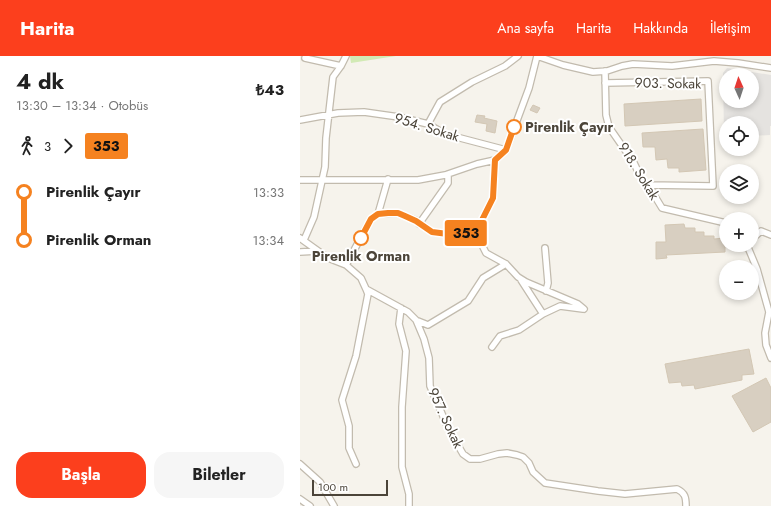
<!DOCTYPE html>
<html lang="tr">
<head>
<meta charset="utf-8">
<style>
  body { margin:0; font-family:Jost,sans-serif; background:#f6f6f6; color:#222; height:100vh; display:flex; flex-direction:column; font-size:15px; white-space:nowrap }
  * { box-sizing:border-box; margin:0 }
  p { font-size:13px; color:#767676 }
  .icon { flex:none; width:22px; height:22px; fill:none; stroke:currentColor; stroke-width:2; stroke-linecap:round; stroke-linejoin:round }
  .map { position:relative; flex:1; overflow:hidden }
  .drawer { display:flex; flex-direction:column; background:#fff; width:300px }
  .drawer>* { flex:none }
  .badge { padding:0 8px; border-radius:3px; font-size:14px; line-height:26px }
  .needle { width:26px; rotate:357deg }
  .controls { position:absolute; left:419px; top:12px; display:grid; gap:8px }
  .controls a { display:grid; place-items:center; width:40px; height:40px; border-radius:50%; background:#fff; box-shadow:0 2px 6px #0003; font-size:20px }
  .scale { position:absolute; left:12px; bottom:10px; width:76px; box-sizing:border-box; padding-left:4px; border:2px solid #4b4439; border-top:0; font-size:11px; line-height:14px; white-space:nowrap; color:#4b4439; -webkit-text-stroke:3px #fff; paint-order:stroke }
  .map>.badge { position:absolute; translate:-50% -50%; box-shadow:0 0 0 2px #fff }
  .legs { display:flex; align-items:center; gap:6px; height:44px; padding:0 16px; font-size:13px }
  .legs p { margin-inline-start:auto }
  .headline { display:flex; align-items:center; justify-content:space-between; height:68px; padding:0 16px }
  h1 { font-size:22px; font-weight:700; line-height:30px }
  .button { display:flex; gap:8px; margin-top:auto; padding:8px 16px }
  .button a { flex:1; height:46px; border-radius:16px; background:#fc3f1d; color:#fff; font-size:16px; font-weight:700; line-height:46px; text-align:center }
  .button a+a { background:#f6f6f6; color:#222 }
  ul { padding:0 16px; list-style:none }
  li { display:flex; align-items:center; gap:14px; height:48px; font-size:15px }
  li i { display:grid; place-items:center; width:6px; height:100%; margin:0 5px; background:currentColor }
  li i::after { content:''; width:10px; height:10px; margin:-5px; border:3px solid; border-radius:50%; background:#fff }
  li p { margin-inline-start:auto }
  li:first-child i { background:linear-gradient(#0000 50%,currentColor 0) }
  li:last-child i { background:linear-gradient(currentColor 50%,#0000 0) }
  header { display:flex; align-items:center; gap:24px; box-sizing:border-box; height:56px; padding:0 20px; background:#fc3f1d; color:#fff }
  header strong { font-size:19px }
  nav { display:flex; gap:22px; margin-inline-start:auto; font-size:14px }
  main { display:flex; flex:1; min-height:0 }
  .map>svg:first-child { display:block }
  .green { fill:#d2eab5 }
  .parking { fill:#e5e3e0; fill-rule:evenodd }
  .building { fill:#d8cfc1; stroke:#d3c7b4 }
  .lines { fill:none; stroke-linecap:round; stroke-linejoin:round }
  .minor-casing { stroke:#c2bbae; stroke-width:8 }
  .minor { stroke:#fff; stroke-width:5.5 }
  .line-1-casing { stroke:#fff; stroke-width:9 }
  .line-1 { stroke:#f58220; stroke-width:6 }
  .stop-1-dot { fill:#fff; stroke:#f58220; stroke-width:2 }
  .labels { text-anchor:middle; stroke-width:4; stroke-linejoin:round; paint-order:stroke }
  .street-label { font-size:14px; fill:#4b4439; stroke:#fff }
  .stop-label { font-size:14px; font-weight:bold; fill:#4b4439; stroke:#fff; text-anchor:start }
</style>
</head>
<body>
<header>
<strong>Harita</strong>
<nav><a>Ana sayfa</a><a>Harita</a><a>Hakkında</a><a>İletişim</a></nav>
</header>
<main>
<section class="drawer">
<div class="headline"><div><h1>4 dk</h1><p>13:30 – 13:34 · Otobüs</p></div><b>₺43</b></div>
<div class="legs"><svg class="icon" aria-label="walk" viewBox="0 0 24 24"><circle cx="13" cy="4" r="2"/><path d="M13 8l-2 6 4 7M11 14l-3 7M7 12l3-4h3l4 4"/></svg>3<svg class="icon" aria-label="forward" viewBox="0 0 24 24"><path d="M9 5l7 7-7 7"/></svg><b class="badge" style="background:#f58220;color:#111">353</b></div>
<ul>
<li><i style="color:#f58220"></i><b>Pirenlik Çayır</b><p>13:33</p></li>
<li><i style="color:#f58220"></i><b>Pirenlik Orman</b><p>13:34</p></li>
</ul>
<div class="button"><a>Başla</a><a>Biletler</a></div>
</section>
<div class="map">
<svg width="471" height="450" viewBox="0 0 471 450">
  <rect width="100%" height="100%" fill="#f6f3ec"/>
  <path class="green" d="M50 0H96L51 7Z"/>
  <path class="parking" d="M427 12 471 19V70H470V79L452 80V67H426V80H424L423 17ZM426 19H452V45H426Z"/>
  <path class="building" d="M401 43 402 65 325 70 324 48Z
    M233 49 240 52 237 57 230 54Z
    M177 59 185 60 184 62 197 65 195 77 186 75 187 68 175 66Z
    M403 73 406 114 379 116V112H368L367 103 356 104 355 91H343L342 77Z
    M384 168 385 172H395V176H404V180H414V183L425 182V196L366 199 367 202 356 203V186H366L365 169Z
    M449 293 454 318 442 319V324L395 333 394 329 382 330 381 326 369 327 365 308Z
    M466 322 471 332V366L453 376 432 340Z"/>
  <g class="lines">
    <g class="minor-casing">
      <path id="minor" d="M237 0 263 9 293 16 307 15 322 10 333 8 372 10 414 5 438 7 471 12
        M5 2 41 10
        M305 15 306 59 309 71 334 107 342 124 348 129 362 152 426 167
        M305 27 408 25 413 130 348 129
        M0 64 38 57 64 56 99 61 128 68 145 78 206 94
        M128 68 140 46 172 26 205 10 218 0
        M0 124H118L145 119 177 108 195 104
        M78 158 88 123
        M119 168 148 127V118
        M178 168 183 191 186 197 206 208 218 221 226 226 278 248 284 253
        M0 182 28 202 46 209 71 163 78 158 98 157 117 165 132 176 148 178 166 177 176 171 182 164 193 142 195 104 206 94 229 32 237 0
        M452 183 461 175 471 179
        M4 184 14 161 25 111 26 82 33 21 41 10 46 0
        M447 189 457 213 469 256 465 277 466 289 471 302
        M245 192 248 227 246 235
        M0 196 18 195
        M46 209 61 222 66 233 108 256 116 264 124 283 129 302 130 330 149 374 163 398 170 403H180L198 398 207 397 217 399 223 401 229 407 233 416 245 427 298 435 325 438 377 433C385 437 386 441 386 450
        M221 224 243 258
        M101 252 99 268 106 295 102 351V411L109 438V450
        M118 265 128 269 168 245 183 222 206 208
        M192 291 200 280 219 274 243 258 260 250 283 253
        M0 408 20 426 34 450
        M56 408 49 392V370L42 344 56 300 68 238 66 233
        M0 443 10 450"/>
    </g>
    <use href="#minor" class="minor"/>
  </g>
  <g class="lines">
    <g class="line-1-casing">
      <path id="line-1" d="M61 182 71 163 78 158 88 157H98L105 160 116 165 132 176 148 178 166 177 176 171 182 164 193 142 195 104 206 94 214 71"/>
    </g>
    <use href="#line-1" class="line-1"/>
  </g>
  <g class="stop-1-dot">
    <circle cx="214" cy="71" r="7"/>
    <circle cx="61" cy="182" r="7"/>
  </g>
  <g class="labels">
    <g class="street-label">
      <text transform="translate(368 27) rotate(1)" y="5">903. Sokak</text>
      <text transform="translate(127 71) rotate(17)" y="5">954. Sokak</text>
      <text transform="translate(339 115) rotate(58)" y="5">918. Sokak</text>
      <text transform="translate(146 362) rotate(65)" y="5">957. Sokak</text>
    </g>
    <g class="stop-label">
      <text x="225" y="76">Pirenlik Çayır</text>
      <text x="61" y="205" text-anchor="middle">Pirenlik Orman</text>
    </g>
  </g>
</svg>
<div class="controls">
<a><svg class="needle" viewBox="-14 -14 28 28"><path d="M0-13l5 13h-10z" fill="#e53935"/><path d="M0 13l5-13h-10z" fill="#767676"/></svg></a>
<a><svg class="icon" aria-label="locate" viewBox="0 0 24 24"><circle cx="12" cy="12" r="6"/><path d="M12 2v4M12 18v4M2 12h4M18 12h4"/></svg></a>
<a><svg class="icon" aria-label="layers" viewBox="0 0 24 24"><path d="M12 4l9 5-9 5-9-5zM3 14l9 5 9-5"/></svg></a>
<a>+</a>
<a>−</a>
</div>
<div class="scale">100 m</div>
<b class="badge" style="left:166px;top:177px;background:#f58220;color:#111">353</b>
</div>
</main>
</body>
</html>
